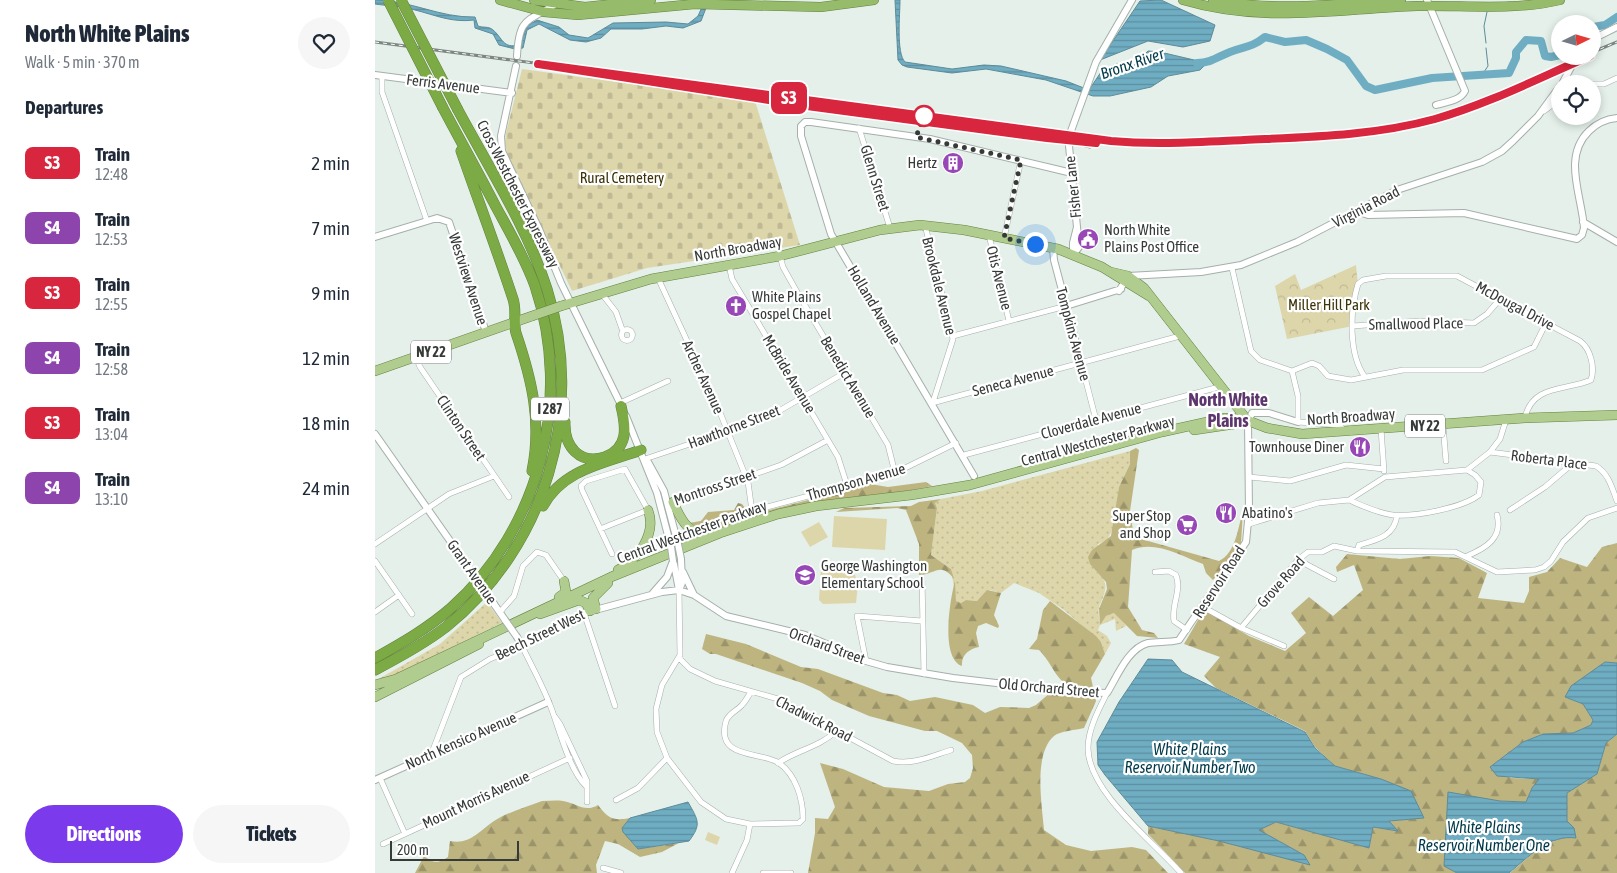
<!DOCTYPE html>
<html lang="en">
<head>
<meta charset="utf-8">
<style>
  body { margin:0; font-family:"Asap Condensed",sans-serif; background:#f6f6f7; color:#1f2937; height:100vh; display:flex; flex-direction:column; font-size:19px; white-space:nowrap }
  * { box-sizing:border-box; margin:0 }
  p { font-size:16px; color:#747a83 }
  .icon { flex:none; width:28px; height:28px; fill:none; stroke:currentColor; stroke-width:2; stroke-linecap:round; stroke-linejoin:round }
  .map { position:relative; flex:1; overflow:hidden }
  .sheet { display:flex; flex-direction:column; background:#fff; width:375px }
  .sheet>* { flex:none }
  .badge { padding:0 10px; border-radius:8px; font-size:18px; line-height:32px }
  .needle { width:32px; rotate:85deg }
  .buttons { position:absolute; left:1176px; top:15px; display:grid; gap:10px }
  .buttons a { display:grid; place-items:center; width:50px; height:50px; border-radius:50%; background:#fff; box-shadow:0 2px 8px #0003; font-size:25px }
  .scale { position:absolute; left:15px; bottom:12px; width:129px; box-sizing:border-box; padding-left:5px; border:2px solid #363b38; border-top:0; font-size:14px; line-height:18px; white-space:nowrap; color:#363b38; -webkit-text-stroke:4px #fff; paint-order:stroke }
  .you { position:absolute; width:25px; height:25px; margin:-12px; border:4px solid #fff; border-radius:50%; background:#1a73e8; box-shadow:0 0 0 8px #1a73e833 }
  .map>.badge { position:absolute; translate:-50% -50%; box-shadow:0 0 0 2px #fff }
  h2 { padding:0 25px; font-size:19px; line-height:45px }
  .round { display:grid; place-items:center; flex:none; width:52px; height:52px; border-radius:26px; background:#f6f6f7 }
  .headline { display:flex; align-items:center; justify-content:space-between; height:85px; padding:0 25px }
  h1 { font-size:24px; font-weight:800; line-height:38px }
  .cta { display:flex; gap:10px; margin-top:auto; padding:10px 25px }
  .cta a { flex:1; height:58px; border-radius:30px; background:#7c3aed; color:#fff; font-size:20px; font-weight:800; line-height:58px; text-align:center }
  .cta a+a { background:#f6f6f7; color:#1f2937 }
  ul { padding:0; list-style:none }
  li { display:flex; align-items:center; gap:15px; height:65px; padding:0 25px }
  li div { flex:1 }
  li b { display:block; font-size:19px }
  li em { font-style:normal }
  li .badge { min-width:55px; font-weight:700; text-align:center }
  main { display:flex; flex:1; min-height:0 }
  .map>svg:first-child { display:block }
  .grass { fill:url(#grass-dots) }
  .forest { fill:url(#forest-firs) }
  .cemetery { fill:url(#cemetery-stones) }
  .park { fill:url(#park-crowns) }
  .pitch { fill:#ded6ab }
  .water { fill:url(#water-rules); stroke:#5e8b99 }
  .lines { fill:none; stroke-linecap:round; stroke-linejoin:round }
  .stream { stroke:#5e8b99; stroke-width:1 }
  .river { stroke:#6fadc3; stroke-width:8 }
  .tertiary-tunnel { stroke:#c1ccc6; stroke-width:6; stroke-dasharray:6 3; stroke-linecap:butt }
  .minor-casing { stroke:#a4b0a9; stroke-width:6 }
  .tertiary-casing { stroke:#a4b0a9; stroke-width:8 }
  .primary-casing { stroke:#648340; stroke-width:10 }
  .trunk-casing { stroke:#648340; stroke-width:10 }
  .motorway-casing { stroke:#648340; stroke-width:11 }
  .minor { stroke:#fff; stroke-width:5 }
  .tertiary { stroke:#fff; stroke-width:6 }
  .primary { stroke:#b0cc8f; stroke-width:9 }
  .trunk { stroke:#96bb6a; stroke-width:9 }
  .motorway { stroke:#7caa44; stroke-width:10 }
  .rail-casing { stroke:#7e8682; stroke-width:3 }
  .rail { stroke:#fff; stroke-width:1; stroke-dasharray:4; stroke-linecap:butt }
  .tertiary-bridge-casing { stroke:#a4b0a9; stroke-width:8; stroke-linecap:butt }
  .primary-bridge-casing { stroke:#648340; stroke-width:10; stroke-linecap:butt }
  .motorway-bridge-casing { stroke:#648340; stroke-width:11; stroke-linecap:butt }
  .tertiary-bridge { stroke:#fff; stroke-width:6 }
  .primary-bridge { stroke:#b0cc8f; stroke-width:9 }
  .motorway-bridge { stroke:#7caa44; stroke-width:10 }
  .line-casing { stroke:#fff; stroke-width:11 }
  .line { stroke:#d7263d; stroke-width:8 }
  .walk { stroke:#363b38; stroke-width:5; stroke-dasharray:0 9 }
  .stop-dot { fill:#fff; stroke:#d7263d; stroke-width:2.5 }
  .labels { text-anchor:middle; stroke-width:4.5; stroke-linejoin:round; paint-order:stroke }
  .shield { fill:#fff; stroke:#727674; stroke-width:1 }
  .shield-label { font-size:14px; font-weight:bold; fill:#363b38 }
  .street-label { font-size:15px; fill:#363b38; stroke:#fff }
  .poi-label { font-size:15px; fill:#363b38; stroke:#fff; text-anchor:start }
  .park-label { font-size:15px; fill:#3c3408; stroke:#fff }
  .water-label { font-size:16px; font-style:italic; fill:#003a4a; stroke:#fff }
  .quarter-label { font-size:18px; font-weight:bold; fill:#5d366d; stroke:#fff }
</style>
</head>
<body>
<main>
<section class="sheet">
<div class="headline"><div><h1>North White Plains</h1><p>Walk · 5 min · 370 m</p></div><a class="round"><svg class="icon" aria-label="heart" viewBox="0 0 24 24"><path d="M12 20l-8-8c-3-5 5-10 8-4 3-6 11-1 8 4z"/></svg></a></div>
<h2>Departures</h2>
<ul>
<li><span class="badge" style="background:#d7263d;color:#fff">S3</span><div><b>Train</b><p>12:48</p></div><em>2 min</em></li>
<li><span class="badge" style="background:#8e44ad;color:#fff">S4</span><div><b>Train</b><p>12:53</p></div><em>7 min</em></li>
<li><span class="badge" style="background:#d7263d;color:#fff">S3</span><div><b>Train</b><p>12:55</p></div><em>9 min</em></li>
<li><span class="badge" style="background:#8e44ad;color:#fff">S4</span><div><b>Train</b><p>12:58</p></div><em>12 min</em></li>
<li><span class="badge" style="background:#d7263d;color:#fff">S3</span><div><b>Train</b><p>13:04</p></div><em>18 min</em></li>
<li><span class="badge" style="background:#8e44ad;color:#fff">S4</span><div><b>Train</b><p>13:10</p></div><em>24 min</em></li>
</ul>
<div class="cta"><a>Directions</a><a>Tickets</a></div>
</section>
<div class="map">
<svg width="1242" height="873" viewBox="0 0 1242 873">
  <defs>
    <pattern id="grass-dots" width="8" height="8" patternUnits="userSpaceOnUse" patternTransform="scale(1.25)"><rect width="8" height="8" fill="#ded6ab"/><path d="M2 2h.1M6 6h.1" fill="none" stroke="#bfb994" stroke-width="1.8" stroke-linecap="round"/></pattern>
    <pattern id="forest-firs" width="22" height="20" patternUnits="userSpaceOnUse" patternTransform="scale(1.25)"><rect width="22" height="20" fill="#beb480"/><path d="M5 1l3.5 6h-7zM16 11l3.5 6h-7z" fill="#9b946a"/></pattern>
    <pattern id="cemetery-stones" width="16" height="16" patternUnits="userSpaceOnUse" patternTransform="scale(1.25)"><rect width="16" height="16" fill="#ded6ab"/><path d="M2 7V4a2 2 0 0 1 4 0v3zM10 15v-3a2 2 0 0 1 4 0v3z" fill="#bfb994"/></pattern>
    <pattern id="park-crowns" width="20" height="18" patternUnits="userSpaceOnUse" patternTransform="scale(1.25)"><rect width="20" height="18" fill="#ded6ab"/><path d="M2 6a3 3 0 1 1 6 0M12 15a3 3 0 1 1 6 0" fill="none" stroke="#bfb994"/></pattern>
    <pattern id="water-rules" width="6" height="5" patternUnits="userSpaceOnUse" patternTransform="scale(1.25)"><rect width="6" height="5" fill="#6fadc3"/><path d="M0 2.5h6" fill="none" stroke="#5c8e9f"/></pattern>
  </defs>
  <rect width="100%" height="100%" fill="#e4f0e9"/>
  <path class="grass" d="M755 451V464L744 487 738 529 732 540 723 544 721 571C736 583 730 592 724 607 723 612 724 618 725 623L731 616 739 613 746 618 751 626 741 631 740 619 725 625 723 630 732 636 736 643 730 654 726 642 689 610 664 593 639 583 626 593 615 590 602 601 591 600 586 603 581 601 576 569 556 555 562 508 560 503 566 499 607 491Z
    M112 602 127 623 15 677 0 681 65 644Z"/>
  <path class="forest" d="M761 448 764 450 755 511 759 537 844 561C861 553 863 527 868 511L866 543 859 558 838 580 831 573 828 564C806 556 780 540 757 550L753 607 767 630 779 633 783 638 762 636 739 613 731 616 725 625 724 609 732 589 731 582 715 564 713 557 717 550 736 536 744 487 755 464V451Z
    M551 482 557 486 332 530 314 523 326 521 333 512 359 510 363 503 367 504 375 514H379L495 484 513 487Z
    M566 499 560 503 562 508 556 555 576 569 579 579C565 561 560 575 544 575V544L531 510 522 508 461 512 469 508 536 506 544 502Z
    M1242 543V663L1230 662 1190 697 1208 704 1218 720 1216 725 1198 733 1167 734 1148 742 1115 767 1136 778 1165 779 1157 788 1151 802 1125 801 1070 866 1082 873H810L773 834V826L845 841 929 855 883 830 901 822 994 848 998 827 1022 831 1013 821 1049 818 1006 779 960 766 940 747 930 731 841 688 829 676 845 657 809 644 829 610 874 636 910 651 931 633 916 613 934 597 958 616 988 590 979 565 962 572 961 567 972 554 1025 559 1055 556 1084 558 1112 573 1103 598 1149 603 1154 591V577L1172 572 1185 558 1212 567 1227 547Z
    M580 581 581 601 586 603 591 600 602 601 612 590 626 593 619 615 624 626 623 628 611 623 603 626 601 633 604 647C594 649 586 655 587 666 565 658 575 599 580 581Z
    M675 601 721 636 726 642 730 654 716 678 721 701 709 728C701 730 685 731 679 736 658 754 667 805 669 830L691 845 716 851 757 847 771 850 793 873H433L440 833V818L453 819 460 807 445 763 468 769 509 787 554 791 573 784 590 782 595 778 598 768 597 755 587 743 562 731H550L494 716 457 700 445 691 427 683 341 654H335L327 649 331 634 371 644 426 667 443 669 508 693 522 695 535 701 560 697 598 705 610 713 625 707 654 708 661 705 676 692 694 686C678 676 678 664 664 650L654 649 662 639 668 610Z
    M1242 734V873H1135L1159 852 1189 836 1199 828 1192 821V793L1222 774 1231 743Z
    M167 801C174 801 181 800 188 801 201 803 210 813 223 805 233 819 239 821 255 818L247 828 263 849 304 843 287 852 265 857 243 844 230 841 221 865 222 873H40L49 856C58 863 63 864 73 857L75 841C95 845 104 831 119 821 133 812 152 807 167 801Z"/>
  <path class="cemetery" d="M147 69 380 101 425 245 272 268 197 291 133 158 130 144 131 133Z"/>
  <path class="park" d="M981 265 983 285 978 326 912 339 900 286 920 274 926 290Z"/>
  <path class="pitch" d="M459 516 512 519 510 550 457 547Z
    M444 522 453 537 435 547 426 532Z
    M446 568 474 571 480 575 483 584 481 603 448 604 444 600Z
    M333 832 345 837 342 845 330 840Z"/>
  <path class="water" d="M0 0C35 0 65 18 100 17L103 26C108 28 114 26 118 30 128 38 127 49 145 45L152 26 162 20 184 27 194 35 213 38 238 23 291 22 313 24 323 16 327 7 331 8 326 21 308 28 291 26 267 29H236L226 38 211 42 195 40 164 24 152 30 148 48 140 49 124 45 118 34 100 28 99 20C77 23 60 15 40 10 27 6 13 6 0 4Z
    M520 0H525C525 14 521 53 530 62L577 69 609 65 626 66 691 81 714 90 728 69 742 64 752 69 757 67 773 51 785 52 832 63 825 70 793 76 776 87 735 96H718L671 80 611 69 577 73 532 67 527 65 523 60Z
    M786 0 840 25 835 41 808 47 773 41 725 60 765 1Z
    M773 659 797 660 807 672 930 732 940 748 960 766 1006 779 1036 791 1049 818 1014 821 1023 831 998 827 994 848 901 822 884 830 929 855 935 865 844 841 773 826 730 775 723 765 722 742 744 702Z
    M1230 662 1242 663V734L1231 743 1222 774 1192 793V821L1199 828 1201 838C1175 834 1153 857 1134 873H1082L1069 866 1073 792 1125 801 1151 802 1157 788 1164 779 1122 776 1115 767 1148 742 1168 734 1198 733 1216 725 1218 720 1208 704 1190 697 1196 686Z
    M313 802C323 820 327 824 314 841L263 849 248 832 247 828 255 818Z"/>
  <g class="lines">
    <path class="stream" d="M1111 43 1109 26 1112 12
      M1107 75 1113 66 1111 48"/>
    <path class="river" d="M1218 27 1230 25 1242 17
      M822 63C836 63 842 57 855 52 870 46 876 48 890 37L910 42 931 40 952 49 972 60 991 86 1000 90 1057 78 1134 73 1141 58V52L1151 40 1166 41 1170 56 1176 57 1185 55"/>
    <path class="tertiary-tunnel" d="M694 146 696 131"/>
    <g class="minor-casing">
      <path id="minor" d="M7 76V92L52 221
        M1210 84H1229L1242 78
        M1169 111 1185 99
        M484 128 515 228
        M550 225 578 339 558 402
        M614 235 634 321
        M629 238 646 160
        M405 256 408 267 422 292 513 445 520 473
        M354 265 357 279 463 457 472 485
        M857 268 876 351 885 360 917 371 937 363 944 366 953 376 976 380 1028 370H1107L1159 347 1171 323
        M283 278 344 410 371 477
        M227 294 241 312 247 329
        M978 326 1044 321 1099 323 1112 314 1125 299
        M246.5 335a5.5 5.5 0 1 1 11 0a5.5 5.5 0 1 1-11 0Z
        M578 336 691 306
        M41 357 45 367 134 497
        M706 362 721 420
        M917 371 923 396V422L965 425 969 431
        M990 377C973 354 975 310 983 284L988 280 1011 276H1082L1205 341C1216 349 1220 368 1216 380 1191 391 1157 384 1150 418
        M245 403 293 381
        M557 403 805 336
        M1068 425 1071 461
        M1006 429 1009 471
        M1115 452 1221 466C1234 474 1237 488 1242 501
        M589 455 844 387
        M270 459 392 418 471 372
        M874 477 915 481 971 465 1009 469
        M373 482 377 511 520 473 581 443
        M974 500C988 506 1002 513 1018 515 1040 517 1087 508 1104 495L1106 482 1100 475 1092 470
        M296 503 406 465 453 440
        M1135 510 1170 487 1197 464
        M874 524 943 503 974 500 1010 477 1092 470 1115 452 1125 439 1131 420
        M225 529 273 510 250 469 211 481 206 486 207 490 237 554
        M0 544 74 494 119 476
        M982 551 984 545C1002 540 1020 536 1022 515
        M1092 556C1111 548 1128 538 1122 515
        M923 560 959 579
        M0 561 37 614
        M780 572 794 571 801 575C807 591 796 605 799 621L812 630
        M547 579 549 674
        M304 590 305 655 287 685 281 709 282 732 292 758 326 802 351 819 375 824 424 823 428 819C428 799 421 775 404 763 386 751 340 760 351 721 354 713 362 711 367 705 371 701 373 696 376 692
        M828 607 866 628 909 646
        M0 612 24 595
        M125 612 139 596 148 566 162 552 171 555 189 581
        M209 613 240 706
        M866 628 923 560 933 552H947L959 546 982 551 1080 552 1122 572 1160 570 1169 567 1176 561 1188 542 1213 518 1242 508
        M304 658 315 669 340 681 403 699 518 761C538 765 557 756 576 750
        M491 661 482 616 547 621
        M732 693C724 709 713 729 713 748 713 792 778 841 806 873
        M180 717 185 724 212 781V802
        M56 755 86 677 115 659 147 646C158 669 172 693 179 716 186 736 196 772 211 786
        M403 763C422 750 445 747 461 731
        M5 778 30 834
        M241 800 263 788 292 758
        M8 844 195 758
        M228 868 246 873
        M357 873 372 840 375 824
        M388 873H416"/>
    </g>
    <g class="tertiary-casing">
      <path id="tertiary" d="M1052 0 1090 91C1085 101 1071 102 1061 105
        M1218 39 1242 27
        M142 56C144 18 151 22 181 4
        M141 66 126 136 127 151 164 229 186 283 247 407
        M0 75 137 93
        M1187 84 1202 56
        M696 131 721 62 757 0
        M694 146 702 227
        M981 211 993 215 1089 213 1202 239 1207 235 1209 228C1207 196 1187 157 1214 131 1222 123 1231 119 1242 118
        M1208 222 1242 242
        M702 227 704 247 698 255V243Z
        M0 237 62 218 74 222 111 332
        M678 248 679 260 706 362
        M744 291 753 276 826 272 866 265 922 242 1022 190 1107 162 1127 151 1138 141 1163 116 1185 86
        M691 306 746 289
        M251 416 282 493 296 547
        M0 434 92 565
        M273 462 289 491 303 544
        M599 476 456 234 426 136V126L430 122H436L555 139 697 173
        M299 564 304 590
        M308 572 319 595
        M304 590 307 583 306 559
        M278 593 292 577 298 561
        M119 604 130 620
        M142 637 147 646 209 613 287 592 304 590 319 595 351 616 430 635 491 661 512 667 578 678 698 692 732 693C742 677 753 648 773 643 783 641 794 643 804 640L871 542 874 511 873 422 877 413H894L923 422
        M0 780 173 702"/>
    </g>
    <g class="primary-casing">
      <path id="primary" d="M736 272 753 276 769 288 873 421
        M186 306 276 279 405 256 505 230 545 225 589 230 683 249 727 267 774 296
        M0 371 157 316
        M819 430 873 422
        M298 502C306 520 314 537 337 533
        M243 570C263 559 282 534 273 510
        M184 597 191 592 189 581
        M221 609 218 598 233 583
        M165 614 204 600 211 603 215 611
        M0 685 21 679 236 577 345 533 403 514 441 506 536 495 595 485 787 432 850 418H866L892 428 927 434 1150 418 1242 415
        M0 697 104 644"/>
    </g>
    <g class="trunk-casing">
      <path id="trunk" d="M125 0 169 12 203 15 320 4 446 7 499 0
        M159 0 210 7 276 0
        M808 0C889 24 960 9 1042 6 1090 5 1138 11 1185 0
        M838 0C902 12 962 4 1026 0"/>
    </g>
    <g class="motorway-casing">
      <path id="motorway" d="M86 151C103 200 122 250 138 299 142 310 138 323 141 333 157 380 167 422 157 471
        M190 422C189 447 205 465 230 457
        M230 457C254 448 251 427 246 406
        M168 506C188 469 230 463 266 450
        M0 658C27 643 53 628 76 608 165 528 198 400 160 286 150 258 134 231 120 205 103 172 85 140 68 108
        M0 670C25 657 49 644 71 627 171 546 211 411 172 289 153 229 113 166 83 110"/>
    </g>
    <use href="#minor" class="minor"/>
    <use href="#tertiary" class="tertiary"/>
    <use href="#primary" class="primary"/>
    <use href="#trunk" class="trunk"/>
    <use href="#motorway" class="motorway"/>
    <g class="rail-casing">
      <path id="rail" d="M0 42 763 143 953 136 1007 131 1040 124 1087 110 1215 56
        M1218 52 1242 42
        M695 142 715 147"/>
    </g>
    <use href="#rail" class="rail"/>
    <g class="tertiary-bridge-casing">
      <path id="tertiary-bridge" d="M303 544 306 559
        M296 547 298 561
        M92 565 119 604
        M130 620 142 637"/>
    </g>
    <g class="primary-bridge-casing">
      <path id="primary-bridge" d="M157 316 186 306"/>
    </g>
    <g class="motorway-bridge-casing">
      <path id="motorway-bridge" d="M13 0 68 108
        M26 0 83 110"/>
    </g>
    <use href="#tertiary-bridge" class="tertiary-bridge"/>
    <use href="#primary-bridge" class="primary-bridge"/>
    <use href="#motorway-bridge" class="motorway-bridge"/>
  </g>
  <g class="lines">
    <g class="line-casing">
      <path id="line" d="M721 143 672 138 432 106 163 64 736 141C780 145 825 142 869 140 933 137 998 136 1060 119 1113 104 1164 78 1215 56"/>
    </g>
    <use href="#line" class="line"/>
    <path class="walk" d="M549 116 541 137 646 160 629 238 660 244"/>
  </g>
  <defs>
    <g id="building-disc" transform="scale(1.125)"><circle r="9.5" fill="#9747b6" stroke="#fff"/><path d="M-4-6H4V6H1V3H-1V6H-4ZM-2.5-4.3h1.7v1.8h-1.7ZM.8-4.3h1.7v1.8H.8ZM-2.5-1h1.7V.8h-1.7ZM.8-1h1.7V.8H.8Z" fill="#fff"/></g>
    <g id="civic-disc" transform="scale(1.125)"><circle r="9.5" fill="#9747b6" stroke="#fff"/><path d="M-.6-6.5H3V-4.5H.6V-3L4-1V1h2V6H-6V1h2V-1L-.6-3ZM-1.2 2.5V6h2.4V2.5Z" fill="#fff"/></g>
    <g id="church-disc" transform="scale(1.125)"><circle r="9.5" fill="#9747b6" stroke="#fff"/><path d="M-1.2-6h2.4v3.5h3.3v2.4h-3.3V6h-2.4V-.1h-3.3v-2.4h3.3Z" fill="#fff"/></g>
    <g id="restaurant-disc" transform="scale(1.125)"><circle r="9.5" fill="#9747b6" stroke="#fff"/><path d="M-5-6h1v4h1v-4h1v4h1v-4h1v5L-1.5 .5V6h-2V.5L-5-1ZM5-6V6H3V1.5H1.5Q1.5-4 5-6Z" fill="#fff"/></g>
    <g id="supermarket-disc" transform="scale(1.125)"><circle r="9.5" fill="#9747b6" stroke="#fff"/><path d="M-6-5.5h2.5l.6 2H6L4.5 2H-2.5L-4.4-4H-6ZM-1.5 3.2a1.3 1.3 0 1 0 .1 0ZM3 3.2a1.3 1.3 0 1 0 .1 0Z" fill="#fff"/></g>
    <g id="school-disc" transform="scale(1.125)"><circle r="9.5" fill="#9747b6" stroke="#fff"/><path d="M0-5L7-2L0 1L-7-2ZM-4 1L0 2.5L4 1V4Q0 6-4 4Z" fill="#fff"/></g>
  </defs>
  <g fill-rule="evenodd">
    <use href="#building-disc" x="578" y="163"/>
    <use href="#civic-disc" x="713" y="239"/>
    <use href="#church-disc" x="361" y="306"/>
    <use href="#restaurant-disc" x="985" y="447"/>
    <use href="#restaurant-disc" x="851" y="513"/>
    <use href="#supermarket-disc" x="812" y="525"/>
    <use href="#school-disc" x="430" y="575"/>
  </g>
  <circle class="stop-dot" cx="549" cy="116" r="10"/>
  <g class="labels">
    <g class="shield">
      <rect x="36" y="340.5" width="40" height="23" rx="4"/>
      <rect x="156" y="397.5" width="38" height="23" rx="4"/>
      <rect x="1030" y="414.5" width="40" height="23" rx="4"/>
    </g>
    <g class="shield-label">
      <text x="56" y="357">NY 22</text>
      <text x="175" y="414">I 287</text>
      <text x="1050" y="431">NY 22</text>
    </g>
    <g class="street-label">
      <text transform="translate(68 84) rotate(7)" y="5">Ferris Avenue</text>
      <text transform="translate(500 178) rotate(73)" y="5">Glenn Street</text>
      <text transform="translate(698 187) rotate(-96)" y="5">Fisher Lane</text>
      <text transform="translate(143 194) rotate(63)" y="5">Cross Westchester Expressway</text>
      <text transform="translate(991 207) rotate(-27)" y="5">Virginia Road</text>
      <text transform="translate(363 249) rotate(-10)" y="5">North Broadway</text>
      <text transform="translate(624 278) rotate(76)" y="5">Otis Avenue</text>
      <text transform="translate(93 279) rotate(72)" y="5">Westview Avenue</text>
      <text transform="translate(564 286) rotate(76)" y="5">Brookdale Avenue</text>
      <text transform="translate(499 305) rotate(59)" y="5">Holland Avenue</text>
      <text transform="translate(1140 306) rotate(28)" y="5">McDougal Drive</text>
      <text transform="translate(1041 324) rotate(-1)" y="5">Smallwood Place</text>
      <text transform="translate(698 334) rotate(75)" y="5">Tompkins Avenue</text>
      <text transform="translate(414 374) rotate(59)" y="5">McBride Avenue</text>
      <text transform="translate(328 377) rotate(65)" y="5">Archer Avenue</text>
      <text transform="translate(473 377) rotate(59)" y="5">Benedict Avenue</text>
      <text transform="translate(638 381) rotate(-15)" y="5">Seneca Avenue</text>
      <text transform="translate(976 417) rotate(-4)" y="5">North Broadway</text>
      <text transform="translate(716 421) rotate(-15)" y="5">Cloverdale Avenue</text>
      <text transform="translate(359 427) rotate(-21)" y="5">Hawthorne Street</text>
      <text transform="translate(86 428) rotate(56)" y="5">Clinton Street</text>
      <text transform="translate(723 441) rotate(-15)" y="5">Central Westchester Parkway</text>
      <text transform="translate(1174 460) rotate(7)" y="5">Roberta Place</text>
      <text transform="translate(481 482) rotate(-16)" y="5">Thompson Avenue</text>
      <text transform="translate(340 487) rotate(-19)" y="5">Montross Street</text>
      <text transform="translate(317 532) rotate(-20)" y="5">Central Westchester Parkway</text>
      <text transform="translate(97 572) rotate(55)" y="5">Grant Avenue</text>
      <text transform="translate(844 582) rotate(-57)" y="5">Reservoir Road</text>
      <text transform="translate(906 582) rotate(-48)" y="5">Grove Road</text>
      <text transform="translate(165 635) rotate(-26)" y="5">Beech Street West</text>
      <text transform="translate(452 646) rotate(20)" y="5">Orchard Street</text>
      <text transform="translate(674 688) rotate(5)" y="5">Old Orchard Street</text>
      <text transform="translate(439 719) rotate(27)" y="5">Chadwick Road</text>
      <text transform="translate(86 741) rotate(-24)" y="5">North Kensico Avenue</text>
      <text transform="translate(101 800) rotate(-25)" y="5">Mount Morris Avenue</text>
    </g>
    <g class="poi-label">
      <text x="562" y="168" text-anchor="end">Hertz</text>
      <text x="729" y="235">North White<tspan x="729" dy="17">Plains Post Office</tspan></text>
      <text x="377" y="302">White Plains<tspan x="377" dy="17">Gospel Chapel</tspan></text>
      <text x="969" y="452" text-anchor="end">Townhouse Diner</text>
      <text x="867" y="518">Abatino's</text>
      <text x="796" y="521" text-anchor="end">Super Stop<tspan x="796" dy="17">and Shop</tspan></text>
      <text x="446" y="571">George Washington<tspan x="446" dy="17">Elementary School</tspan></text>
    </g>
    <g class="park-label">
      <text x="247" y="183">Rural Cemetery</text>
      <text x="954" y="310">Miller Hill Park</text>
    </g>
    <g class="water-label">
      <text transform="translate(757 63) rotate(-19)" y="6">Bronx River</text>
      <text x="815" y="755">White Plains<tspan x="815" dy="18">Reservoir Number Two</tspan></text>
      <text x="1109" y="833">White Plains<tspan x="1109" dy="18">Reservoir Number One</tspan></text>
    </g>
    <g class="quarter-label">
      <text x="853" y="406">North White<tspan x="853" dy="21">Plains</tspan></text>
    </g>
  </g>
</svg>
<div class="buttons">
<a><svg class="needle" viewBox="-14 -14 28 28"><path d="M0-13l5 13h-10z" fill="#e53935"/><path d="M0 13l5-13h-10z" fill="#747a83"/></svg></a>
<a><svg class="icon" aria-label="locate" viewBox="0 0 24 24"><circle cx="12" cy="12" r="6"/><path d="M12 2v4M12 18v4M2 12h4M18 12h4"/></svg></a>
</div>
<div class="scale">200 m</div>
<div class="you" style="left:660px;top:244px"></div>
<b class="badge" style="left:414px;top:98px;background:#d7263d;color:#fff">S3</b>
</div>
</main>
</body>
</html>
